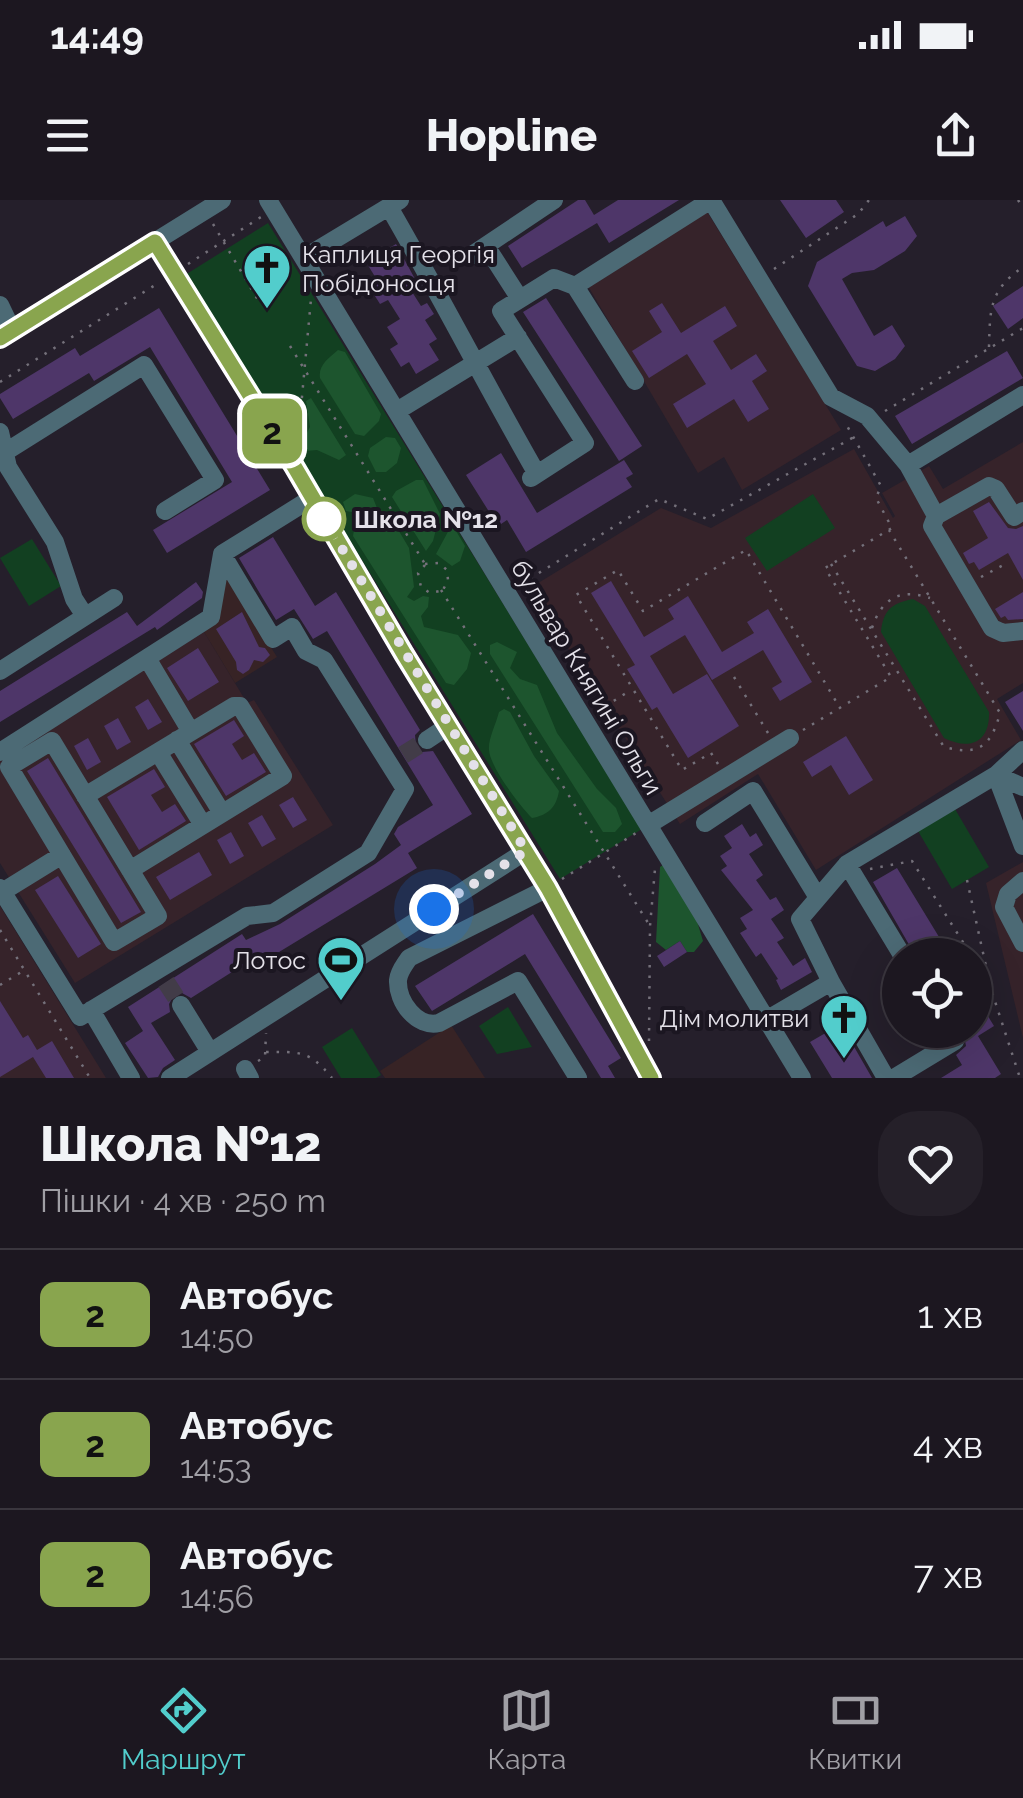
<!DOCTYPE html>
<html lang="uk">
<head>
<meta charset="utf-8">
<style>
  body { margin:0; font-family:Raleway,sans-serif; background:#252029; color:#f1f3f6; height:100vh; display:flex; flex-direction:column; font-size:38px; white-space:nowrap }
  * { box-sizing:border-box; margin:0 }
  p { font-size:32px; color:#a09fa5 }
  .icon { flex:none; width:55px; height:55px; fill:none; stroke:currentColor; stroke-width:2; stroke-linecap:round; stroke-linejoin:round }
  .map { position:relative; height:878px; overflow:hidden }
  .side { display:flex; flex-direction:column; background:#1c1720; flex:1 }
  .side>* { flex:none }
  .badge { padding:0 20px; border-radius:15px; font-size:35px; line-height:65px }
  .buttons { position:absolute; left:882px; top:738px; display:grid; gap:20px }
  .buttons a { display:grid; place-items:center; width:110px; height:110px; border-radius:50%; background:#1c1720; box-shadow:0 10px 40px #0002,0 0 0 2px #3a363e; font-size:50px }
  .you { position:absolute; width:50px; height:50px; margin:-25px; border:8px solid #fff; border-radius:50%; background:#1a73e8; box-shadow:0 0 0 15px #1a73e833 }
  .map>.badge { position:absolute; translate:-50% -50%; box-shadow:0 0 0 5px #fff }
  .round { display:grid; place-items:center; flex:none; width:105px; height:105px; border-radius:40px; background:#252029 }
  .headline { display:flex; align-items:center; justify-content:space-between; height:170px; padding:0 40px }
  h1 { font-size:48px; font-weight:800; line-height:75px }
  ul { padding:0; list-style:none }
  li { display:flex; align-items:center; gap:30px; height:130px; padding:0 40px; border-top:2px solid #3a363e }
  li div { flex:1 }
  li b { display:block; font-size:38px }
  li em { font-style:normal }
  li .badge { min-width:110px; font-weight:700; text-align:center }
  .status { display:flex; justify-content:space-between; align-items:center; height:70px; padding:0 50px; background:#1c1720; direction:ltr }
  .status svg { height:28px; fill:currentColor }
  header { display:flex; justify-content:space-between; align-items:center; height:130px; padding:0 40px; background:#1c1720; font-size:45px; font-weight:800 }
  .dock { display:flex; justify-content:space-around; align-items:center; height:140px; border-top:2px solid #3a363e; background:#1c1720; font-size:28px; color:#a09fa5 }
  .dock a { display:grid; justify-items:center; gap:5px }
  .dock .active { color:#52cdcc }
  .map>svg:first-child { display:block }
  .industrial { fill:#372325 }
  .education { fill:#36232a }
  .green { fill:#124021 }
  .forest { fill:#1d552e }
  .building { fill:#4e3669 }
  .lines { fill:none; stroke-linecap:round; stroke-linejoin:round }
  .minor-tunnel { stroke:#423c48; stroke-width:18; stroke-dasharray:18 9; stroke-linecap:butt }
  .path { stroke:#74707a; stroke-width:2.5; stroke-dasharray:2.5 8; stroke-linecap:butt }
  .minor { stroke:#4c6a75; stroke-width:18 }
  .line-casing { stroke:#fff; stroke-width:22 }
  .line { stroke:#89a54e; stroke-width:15 }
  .walk { stroke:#e4e1e9; stroke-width:10; stroke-dasharray:0 18 }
  .stop-dot { fill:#fff; stroke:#89a54e; stroke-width:5 }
  .labels { text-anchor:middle; stroke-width:8; stroke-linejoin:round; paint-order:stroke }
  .poi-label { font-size:25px; fill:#e4e1e9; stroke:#1b1621; text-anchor:end }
  .stop-label { font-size:25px; font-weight:bold; fill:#e4e1e9; stroke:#1b1621; text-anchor:start }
  .street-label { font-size:25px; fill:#e4e1e9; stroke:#1b1621 }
</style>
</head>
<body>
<div class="status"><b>14:49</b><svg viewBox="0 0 49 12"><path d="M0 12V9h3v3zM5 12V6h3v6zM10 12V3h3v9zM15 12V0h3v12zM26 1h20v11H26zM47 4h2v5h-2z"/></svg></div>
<header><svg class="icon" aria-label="menu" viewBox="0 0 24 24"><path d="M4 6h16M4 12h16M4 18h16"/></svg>Hopline<svg class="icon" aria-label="share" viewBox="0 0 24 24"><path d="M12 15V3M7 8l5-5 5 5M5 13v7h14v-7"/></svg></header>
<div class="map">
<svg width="1023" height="878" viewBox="0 0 1023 878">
  <rect width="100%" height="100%" fill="#251f2b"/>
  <path class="industrial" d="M225 374 277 457 235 483 204 432 218 417Z
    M451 825 485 878H385L380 871Z"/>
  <path class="education" d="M706 10 841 230 742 290 724 257 698 273 588 86Z
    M1023 242V483L997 499 1021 540 816 670 758 574 680 624 530 388 661 308 711 328 854 249 893 318 895 316 882 293 929 266 943 289Z
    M204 432 247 503 254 500 333 625 75 783 0 663V560Z
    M1023 662V838L986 683Z
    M0 706 106 878H0Z"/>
  <path class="green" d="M268 23 642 629 560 679 185 75Z
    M813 294 835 328 767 371 745 338Z
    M32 339 61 386 29 406 0 358Z
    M913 399 925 406 989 512C990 542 970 551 944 538L881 432C883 410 892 403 913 399Z
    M955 609 989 667 952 689 918 631Z
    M508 807 532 847 497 854 479 826Z
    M352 828 381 875 376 878H341L322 847Z"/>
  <path class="forest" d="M338 150 345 152 381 214 379 221 364 236 355 234 320 178C318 165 329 158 338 150Z
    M311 198 346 255 339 260 317 250 305 251 301 244 310 227 306 201Z
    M386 237 395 238 401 248 397 263 386 272H376L368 256 370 248Z
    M416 280H423L440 314 433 341 426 351 392 297 396 291Z
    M355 294 373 298 379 313 393 321 409 348 414 387 407 397 414 401 423 396 429 397 428 407 421 416 424 427 458 435 471 453 467 469 454 485 446 483 353 336 357 313 346 311 343 302Z
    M450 328 456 331 465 346 460 361 452 366 436 354Z
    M497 442 517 452 510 468 520 479 537 485 557 533 597 589 616 608 622 624 615 632H603L490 454V445Z
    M504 509 510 512 534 556 559 591C556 608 548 615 532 618 520 606 490 567 489 550 488 539 496 524 499 512Z
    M663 665 697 721 703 741 694 752H687L680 741 666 750 656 742 660 667Z"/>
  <path class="building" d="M578 0H585L594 15 618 0H679L609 43 597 23 522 68 508 46Z
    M780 0H836L844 12 806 38Z
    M905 16 917 36 905 51 874 70 852 73 842 79 874 136 892 125 905 146 895 159 875 171 857 166 808 86 817 62 883 21 886 27Z
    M396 44 415 79 407 84 421 106 427 103 434 114 425 120 437 139 429 144 439 160 416 174 409 162 401 167 390 149 398 144 387 127 400 119 388 100 380 104 368 85 377 80 366 62Z
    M1023 86V118L1008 129 993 106Z
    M546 98 642 246 619 261 523 112Z
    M662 103 681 133 725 106 737 126 713 141 731 170 756 154 767 171 752 181 769 209 748 222 734 199 687 228 673 204 706 184 687 154 649 178 632 151 662 132 649 111Z
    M159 108 270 290 167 353 153 330 232 282 150 147 94 181 89 173 13 219 0 198V194L75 148 80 156Z
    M1007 151 1023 178 912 244 895 216Z
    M501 253 537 313 624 260 633 274 626 278 632 287 526 352 507 320 498 326 466 275Z
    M989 302 1008 328 1016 329 1023 326V380L1008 353 979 370 974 362 969 364 963 353 988 338 973 311Z
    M273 337 315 406 336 392 420 530 415 535 416 546 422 552 433 551 472 614 408 653 417 668 261 763 257 756 191 798 182 793 174 795 169 804 170 812 151 823 175 860 163 868 158 877 148 878 125 843 143 831 128 807 242 734 246 740 280 724 375 664 401 645 394 634 398 627 433 605 327 431 313 439 294 409 276 420 262 397 239 358Z
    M611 381 644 437 674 419 668 409 688 396 722 452 754 433 747 422 768 409 812 482 780 501 772 488 782 482 763 450 712 480 685 435 650 456 673 494 707 474 739 526 688 558 657 507 652 510 627 469 635 465 591 393Z
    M196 382 203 392 202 398 157 430 155 427 0 522V491L127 412 137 426Z
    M1023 392V419L1008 420 1005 416 1001 418 995 409Z
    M242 412 259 447 265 448 270 455 263 462 254 460 249 470 243 474 237 470 236 462 216 429Z
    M198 448 219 482 188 501 167 468Z
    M1023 491V531L1005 502Z
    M148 499 162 522 148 530 135 507Z
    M118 518 131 542 117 550 104 526Z
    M234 520 244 536 232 544 242 560 254 553 266 572 226 596 194 544Z
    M846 536 873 580 849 595 831 565 812 577 803 562Z
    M88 538 101 562 87 570 74 546Z
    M48 558 141 712 121 723 27 571Z
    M154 569 165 587 151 595 162 612 175 604 186 621 139 650 107 597Z
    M293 597 307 620 293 628 279 605Z
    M262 615 276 639 262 647 248 623Z
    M742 624 750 637 756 633 763 645 749 654 763 675 756 680 770 700 776 697 784 710 771 719 784 738 777 742 793 766 805 758 812 772 781 790 776 780 778 779 761 753 756 757 740 733 747 729 740 718 753 710 721 670 727 666 720 656 732 648 724 636Z
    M231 632 244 656 230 664 217 640Z
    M199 652 212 675 170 700 156 677Z
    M897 668 950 755H915L873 682Z
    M58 676 101 744 78 758 35 690Z
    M533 714 621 858 608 866 615 878H601L525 754 432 811 415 786Z
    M680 741 687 752 664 767 657 756Z
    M975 795 994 826 978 836 1001 874 995 878H941L962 865 956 855 966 846 963 830 975 832Z
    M0 801 23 838 28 835 37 850 52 841 74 878H46L33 857 0 877Z
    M841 824 872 878H832L810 842Z"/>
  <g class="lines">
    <path class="minor-tunnel" d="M403 555 427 540
      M166 782 181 805"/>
    <path class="path" d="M1018 0 1023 8
      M213 24 258 100
      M188 64 261 17
      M774 69 858 14 869 0
      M290 146 425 364
      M989 147C990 110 989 90 1023 67
      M0 182 160 82
      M885 211 1023 128
      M298 240 311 99
      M425 364 439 363 447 370 448 380 443 390
      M831 364 944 547C978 556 991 547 1000 513L889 330
      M425 365 418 373 421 387 430 393 440 391
      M981 377 1007 363
      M521 384 659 299 707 319 854 237
      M441 390 650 726
      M872 428C882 398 900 388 930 398
      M734 477 768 533
      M596 512 631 490
      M803 530 891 477 825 368 892 328 876 298 881 286 846 224
      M718 564 711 553 682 570 576 395 618 370 643 411 746 350 840 508
      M870 669 912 661 971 755
      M562 679 636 633
      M967 680 991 789 1020 878
      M0 730 90 878
      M975 762 988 783
      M0 785 23 771
      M649 841 650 726 655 669
      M266 852C300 852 309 850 332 878
      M258 861 265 857 266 833"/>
    <path class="minor" d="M268 0 802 878
      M711 0 831 197 867 216 908 265 1023 195
      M389 7C440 95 486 185 537 274
      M155 42 295 267 404 454 548 688 651 878
      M486 46 520 99
      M472 55 554 0
      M304 58 400 0
      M575 86 711 0
      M0 105 12 130
      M0 138 222 0
      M397 211 518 137
      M0 232 8 267 55 342 74 399 85 416
      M7 251 144 165 215 280 165 311
      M908 265 936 316 932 326 992 428 1003 433 1023 431
      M531 278 585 243 501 111 554 78 575 86 635 181
      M936 316 989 286 996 289 1014 317 1023 311
      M147 458 191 532
      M0 471 114 398
      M177 540 222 613
      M427 540 448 526
      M52 541 158 716 114 742 9 567Z
      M1023 550 996 575 1023 587
      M0 552 211 417 222 354 312 298
      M158 552 203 625
      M85 596 234 506H240L283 576 130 670
      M705 623 753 591 817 696
      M648 625 790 538
      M847 664 902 755
      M1023 681 1008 694 1004 707 1023 743
      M0 688 80 817 247 716 273 713 368 653 405 589 324 460 306 451 292 427 273 439 222 354
      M548 688 409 758C404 766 399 771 398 780 397 802 417 828 439 823L518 781 578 878
      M2 692 62 655
      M181 805 210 852
      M91 810 131 878
      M766 820 831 782
      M245 869 250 878
      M170 878 526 651
      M886 878 831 782 800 719 847 664 996 575 1023 646
      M894 878 955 841 948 830"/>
  </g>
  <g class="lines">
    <g class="line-casing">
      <path id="line" d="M0 138 155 42 294 266 404 454 548 688 651 878"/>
    </g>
    <use href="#line" class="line"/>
    <path class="walk" d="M324 319 526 651 434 709"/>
  </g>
  <defs>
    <g id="church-pin" transform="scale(2.5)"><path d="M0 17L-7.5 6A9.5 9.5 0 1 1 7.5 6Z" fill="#52cdcc" stroke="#1b1621"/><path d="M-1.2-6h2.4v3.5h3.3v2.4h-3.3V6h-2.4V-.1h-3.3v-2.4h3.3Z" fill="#111"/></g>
    <g id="stadium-pin" transform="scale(2.5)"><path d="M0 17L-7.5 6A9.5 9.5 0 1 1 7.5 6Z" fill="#52cdcc" stroke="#1b1621"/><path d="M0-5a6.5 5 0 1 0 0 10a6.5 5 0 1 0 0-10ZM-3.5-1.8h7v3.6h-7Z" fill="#111"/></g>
  </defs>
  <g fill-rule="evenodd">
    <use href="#church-pin" x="267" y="68"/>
    <use href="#stadium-pin" x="341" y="760"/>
    <use href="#church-pin" x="844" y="818"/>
  </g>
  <circle class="stop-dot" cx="324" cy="319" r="20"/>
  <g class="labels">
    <g class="poi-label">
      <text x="302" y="63" text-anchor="start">Каплиця Георгія<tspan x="302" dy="29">Побідоносця</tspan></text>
      <text x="306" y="769">Лотос</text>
      <text x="809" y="827">Дім молитви</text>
    </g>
    <g class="stop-label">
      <text x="354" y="328">Школа №12</text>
    </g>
    <g class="street-label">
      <text transform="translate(587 477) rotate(59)" y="9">бульвар Княгині Ольги</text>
    </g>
  </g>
</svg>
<div class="buttons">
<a><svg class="icon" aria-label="locate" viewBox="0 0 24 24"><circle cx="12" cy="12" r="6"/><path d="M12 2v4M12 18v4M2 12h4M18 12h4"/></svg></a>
</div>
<div class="you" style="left:434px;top:709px"></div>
<b class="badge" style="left:272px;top:231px;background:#89a54e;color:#111">2</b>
</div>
<section class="side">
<div class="headline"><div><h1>Школа №12</h1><p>Пішки · 4 хв · 250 m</p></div><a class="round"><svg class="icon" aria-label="heart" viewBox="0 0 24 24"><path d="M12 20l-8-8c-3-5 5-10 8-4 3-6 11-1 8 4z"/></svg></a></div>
<ul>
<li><span class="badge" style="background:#89a54e;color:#111">2</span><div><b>Автобус</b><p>14:50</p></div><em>1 хв</em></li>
<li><span class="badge" style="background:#89a54e;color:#111">2</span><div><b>Автобус</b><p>14:53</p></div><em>4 хв</em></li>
<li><span class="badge" style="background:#89a54e;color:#111">2</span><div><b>Автобус</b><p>14:56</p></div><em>7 хв</em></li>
</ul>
</section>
<nav class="dock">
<a class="active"><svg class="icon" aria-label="directions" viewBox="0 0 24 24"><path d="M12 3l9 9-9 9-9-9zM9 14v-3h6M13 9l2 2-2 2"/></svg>Маршрут</a>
<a><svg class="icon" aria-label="map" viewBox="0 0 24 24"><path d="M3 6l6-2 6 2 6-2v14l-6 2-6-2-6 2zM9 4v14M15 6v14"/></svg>Карта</a>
<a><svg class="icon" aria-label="tickets" viewBox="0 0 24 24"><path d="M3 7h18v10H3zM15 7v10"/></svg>Квитки</a>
</nav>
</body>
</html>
